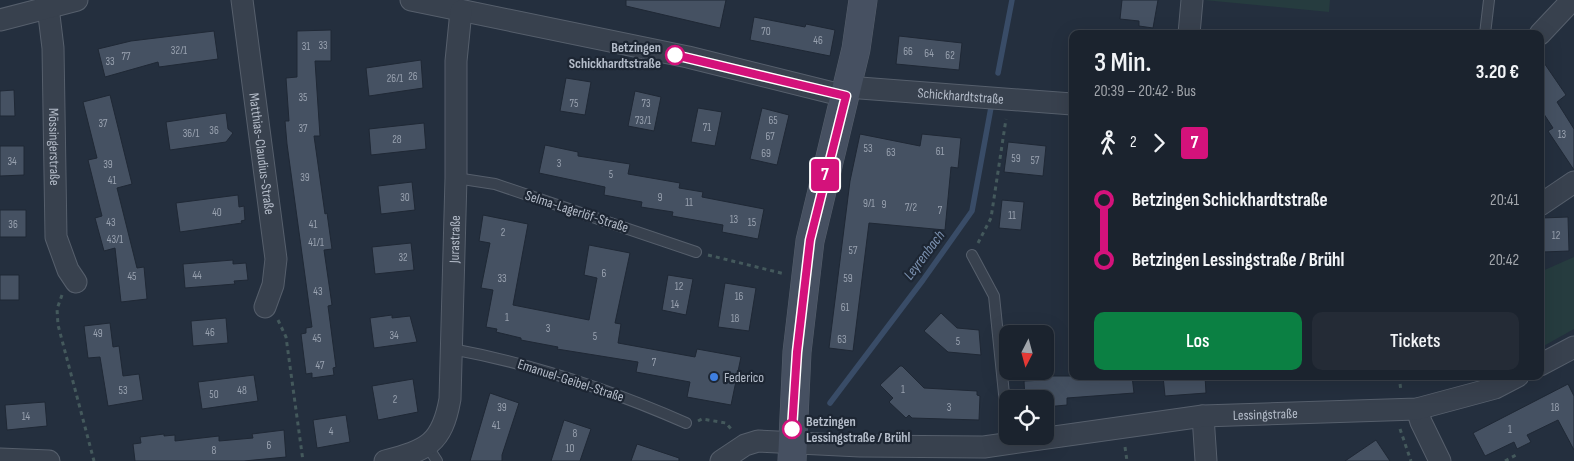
<!DOCTYPE html>
<html lang="de">
<head>
<meta charset="utf-8">
<style>
  body { margin:0; font-family:"Sofia Sans Condensed",sans-serif; background:#242b36; color:#f1f3f6; height:100vh; display:flex; flex-direction:column; font-size:19px; white-space:nowrap }
  * { box-sizing:border-box; margin:0 }
  p { font-size:16px; color:#a0a4aa }
  .icon { flex:none; width:28px; height:28px; fill:none; stroke:currentColor; stroke-width:2; stroke-linecap:round; stroke-linejoin:round }
  .map { position:relative; flex:1; overflow:hidden }
  .panel { position:absolute; left:1069px; top:30px; width:475px; height:350px; display:flex; flex-direction:column; background:#1b232e; border-radius:10px; box-shadow:0 5px 20px #0002,0 0 0 1px #39404a }
  .panel>* { flex:none }
  .badge { padding:0 10px; border-radius:4px; font-size:18px; line-height:32px }
  .needle { width:32px; rotate:186deg }
  .buttons { position:absolute; left:999px; top:325px; display:grid; gap:10px }
  .buttons a { display:grid; place-items:center; width:55px; height:55px; border-radius:10px; background:#1b232e; box-shadow:0 5px 20px #0002,0 0 0 1px #39404a; font-size:25px }
  .map>.badge { position:absolute; translate:-50% -50%; box-shadow:0 0 0 2px #fff }
  .legs { display:flex; align-items:center; gap:8px; height:55px; padding:0 25px; font-size:16px }
  .legs p { margin-inline-start:auto }
  .head { display:flex; align-items:center; justify-content:space-between; height:85px; padding:0 25px }
  h1 { font-size:28px; font-weight:600; line-height:38px }
  .action { display:flex; gap:10px; margin-top:auto; padding:10px 25px }
  .action a { flex:1; height:58px; border-radius:10px; background:#0b8043; color:#fff; font-size:20px; font-weight:600; line-height:58px; text-align:center }
  .action a+a { background:#242b36; color:#f1f3f6 }
  ul { padding:0 25px; list-style:none }
  li { display:flex; align-items:center; gap:18px; height:60px; font-size:19px }
  li i { display:grid; place-items:center; width:8px; height:100%; margin:0 6px; background:currentColor }
  li i::after { content:''; width:12px; height:12px; margin:-6px; border:4px solid; border-radius:50%; background:#1b232e }
  li p { margin-inline-start:auto }
  li:first-child i { background:linear-gradient(#0000 50%,currentColor 0) }
  li:last-child i { background:linear-gradient(currentColor 50%,#0000 0) }
  .map>svg:first-child { display:block }
  .green { fill:#263c3f }
  .lines { fill:none; stroke-linecap:round; stroke-linejoin:round }
  .stream { stroke:#394c67; stroke-width:5.5 }
  .building { fill:#455162; stroke:#1f2835 }
  .lane-casing { stroke:#565f6c; stroke-width:12 }
  .street-casing { stroke:#565f6c; stroke-width:23 }
  .secondary-casing { stroke:#565f6c; stroke-width:29 }
  .path { stroke:#44595c; stroke-width:3; stroke-dasharray:4 4; stroke-linecap:butt }
  .lane { stroke:#38414e; stroke-width:10 }
  .street { stroke:#38414e; stroke-width:21 }
  .secondary { stroke:#465061; stroke-width:28 }
  .line-1-casing { stroke:#fff; stroke-width:11 }
  .line-1 { stroke:#d4127b; stroke-width:8 }
  .stop-1-dot { fill:#fff; stroke:#d4127b; stroke-width:2.5 }
  .shop-dot { fill:#3f7fe0; stroke:#1d2633; stroke-width:2 }
  .labels { text-anchor:middle; stroke-width:4.5; stroke-linejoin:round; paint-order:stroke }
  .number-label { font-size:11px; fill:#98a1af }
  .stop-label { font-size:14px; font-weight:bold; fill:#b4bcc9; stroke:#1d2633; text-anchor:end }
  .street-label { font-size:14px; fill:#b4bcc9; stroke:#1d2633 }
  .poi-label { font-size:14px; fill:#b4bcc9; stroke:#1d2633; text-anchor:start }
  .water-label { font-size:15px; font-style:italic; fill:#7c92b1; stroke:#1d2633 }
</style>
</head>
<body>
<div class="map">
<svg width="1574" height="461" viewBox="0 0 1574 461">
  <rect width="100%" height="100%" fill="#242f3e"/>
  <path class="green" d="M1204 0H1330L1329 12Z
    M1574 257V329L1540 348V272Z"/>
  <g class="lines">
    <path class="stream" d="M998 73 1012 0
      M830 403 923 280 972 211 992 102"/>
  </g>
  <path class="building" d="M626 0H726L720 28 626 6Z
    M1122 0H1158L1153 28 1139 26V21L1120 19Z
    M754 17 805 27 806 24 835 30 830 56 750 40Z
    M331 30V61H315L320 136H314L325 214 327 213 332 249 324 250 332 305 328 306 336 367 333 368 334 375 312 378V373L306 374 301 334 306 333V328L312 327 287 144 285 121H289L286 78 297 77V31Z
    M214 31 218 59 159 67 158 62 105 77 98 49 131 41Z
    M899 36 962 43 959 70 896 64Z
    M1540 57 1566 95 1557 102 1574 129V170L1548 131 1553 128 1540 108Z
    M421 60 423 88 369 96 366 68Z
    M566 78 591 82 585 115 560 111Z
    M14 90 15 116H0V91Z
    M635 91 661 97 654 131 628 126Z
    M110 95 132 184 117 188 137 268 144 267 147 299 121 302 115 248 104 251 95 218 102 216 88 160 97 158 83 102Z
    M698 108 722 112 715 146 691 142Z
    M762 108 789 115 777 165 750 159Z
    M226 113 228 129 233 133 226 142 170 150 166 122Z
    M424 123 426 149 371 155 369 129Z
    M860 134 920 146 922 134 961 138 958 168 951 167 945 230 869 223 853 351 829 348 850 181Z
    M1008 142 1046 146 1043 176 1004 172Z
    M545 145 578 152V156L630 164 628 174 680 183 679 188 703 192 702 197 764 209 758 239 722 232 723 225 672 216 673 212 641 207 642 202 604 195 605 187 539 173Z
    M0 146H24V175L0 176Z
    M412 182 415 210 381 214 378 186Z
    M238 195 239 207 244 206 245 220 241 221 242 223 180 232 176 203Z
    M1002 200 1024 202 1021 230 999 228Z
    M0 210H26V237H0Z
    M483 215 528 224 513 305 589 320 597 278 584 275 589 245 630 253 615 323 621 324 618 343 695 357 697 349 741 357 731 405 687 397 690 382 636 372 638 362 557 349 558 347 521 340V338L496 332 497 329 486 327 493 290 481 288 490 243 479 241Z
    M1568 217 1569 251 1543 252 1542 218Z
    M411 243 414 270 375 274 372 247Z
    M233 260V264L246 263 248 280 234 281 235 284 185 288 183 264Z
    M0 275H19V300H0Z
    M668 275 693 279 686 315 662 310Z
    M725 283 756 288 749 331 718 327Z
    M941 313 957 328 979 330 981 355 948 352 924 331Z
    M392 315V318L410 316 417 342 374 348 370 318Z
    M226 318 228 343 193 346 191 321Z
    M110 323 113 347 119 346 123 376 139 374 143 400 108 406 100 357 88 358 84 326Z
    M900 366H902L924 388 977 391V395L980 396 979 420 912 418 909 415 906 418 889 402 893 398 880 385Z
    M254 375 258 401 202 409 198 382Z
    M1045 376H1132L1134 393 1067 398V405L1045 407V399H1025L1024 381 1045 380Z
    M1163 376H1205L1206 393 1165 396Z
    M413 379 418 412 378 420 372 386Z
    M1568 384 1574 396V450L1558 420 1527 435 1531 442 1517 449 1514 442 1485 456 1473 433Z
    M490 393 519 403 502 455V461H470Z
    M45 402 47 426 7 430 5 405Z
    M346 415 350 442 317 448 313 420Z
    M564 420 591 429 580 461H551Z
    M284 430 286 457 244 461H135L133 444 141 443 140 437 164 434V436L175 435V441L219 436V441L253 438 252 434Z
    M1376 440 1390 461H1345Z
    M637 444 679 458V461H631Z"/>
  <g class="lines">
    <g class="lane-casing">
      <path id="lane" d="M1485 34 1489 0
        M456 178 495 184 696 252
        M972 255 994 296 1008 433
        M452 349C533 364 611 390 686 423
        M428 447 437 461"/>
    </g>
    <g class="street-casing">
      <g id="street">
        <path id="s1" d="M242 0 276 259 273 285 265 307"/>
        <path d="M411 0 688 57 845 96"/>
        <path id="s2" d="M48 7 53 48 56 237 68 270 76 282"/>
        <path d="M0 20 77 0"/>
        <path d="M1189 34 1192 0"/>
        <path d="M1540 34 1572 0"/>
        <path id="s3" d="M847 87 1072 104"/>
        <path d="M1540 205 1574 182"/>
        <path d="M1540 365 1574 347"/>
        <path d="M1417 409 1421 422 1440 461"/>
        <path d="M1203 416 1206 461"/>
        <path d="M0 459 49 461"/>
        <path id="s4" d="M385 461C427 450 442 444 450 399L456 178V61L461 11"/>
        <path id="s5" d="M721 461 745 445 758 441 860 446 984 447 1203 416 1417 409 1495 388 1518 376"/>
      </g>
    </g>
    <g class="secondary-casing">
      <path id="secondary" d="M792 461 797 352 810 241 856 49 863 0"/>
    </g>
    <path class="path" d="M978 243 991 218 1006 119
      M708 255 785 274
      M62 295 57 309 58 325 94 461
      M278 320 286 337 303 461
      M1399 376 1401 391
      M698 421 702 419 726 423 732 430
      M1400 429 1411 461
      M1125 447 1127 461
      M1505 461 1516 455"/>
    <use href="#lane" class="lane"/>
    <use href="#street" class="street"/>
    <use href="#secondary" class="secondary"/>
  </g>
  <g class="lines">
    <g class="line-1-casing">
      <path id="line-1" d="M675 55 846 96 810 240 797 352 792 429"/>
    </g>
    <use href="#line-1" class="line-1"/>
  </g>
  <g class="stop-1-dot">
    <circle cx="675" cy="55" r="9"/>
    <circle cx="792" cy="429" r="9"/>
  </g>
  <circle class="shop-dot" cx="714" cy="377" r="5"/>
  <g class="labels">
    <g class="number-label">
      <text x="766" y="35">70</text>
      <text x="818" y="44">46</text>
      <text x="323" y="49">33</text>
      <text x="306" y="50">31</text>
      <text x="179" y="54">32/1</text>
      <text x="908" y="55">66</text>
      <text x="929" y="57">64</text>
      <text x="950" y="59">62</text>
      <text x="126" y="60">77</text>
      <text x="110" y="65">33</text>
      <text x="413" y="80">26</text>
      <text x="395" y="82">26/1</text>
      <text x="303" y="101">35</text>
      <text x="574" y="107">75</text>
      <text x="646" y="107">73</text>
      <text x="643" y="124">73/1</text>
      <text x="773" y="124">65</text>
      <text x="103" y="127">37</text>
      <text x="707" y="131">71</text>
      <text x="303" y="132">37</text>
      <text x="214" y="134">36</text>
      <text x="191" y="137">36/1</text>
      <text x="1562" y="138">13</text>
      <text x="770" y="140">67</text>
      <text x="397" y="143">28</text>
      <text x="868" y="152">53</text>
      <text x="940" y="155">61</text>
      <text x="891" y="156">63</text>
      <text x="766" y="157">69</text>
      <text x="1016" y="162">59</text>
      <text x="1035" y="164">57</text>
      <text x="12" y="165">34</text>
      <text x="559" y="167">3</text>
      <text x="108" y="168">39</text>
      <text x="611" y="178">5</text>
      <text x="305" y="181">39</text>
      <text x="112" y="184">41</text>
      <text x="405" y="201">30</text>
      <text x="660" y="201">9</text>
      <text x="689" y="206">11</text>
      <text x="869" y="207">9/1</text>
      <text x="884" y="208">9</text>
      <text x="911" y="211">7/2</text>
      <text x="940" y="214">7</text>
      <text x="217" y="216">40</text>
      <text x="1012" y="219">11</text>
      <text x="734" y="223">13</text>
      <text x="111" y="226">43</text>
      <text x="752" y="226">15</text>
      <text x="13" y="228">36</text>
      <text x="313" y="228">41</text>
      <text x="503" y="236">2</text>
      <text x="1556" y="239">12</text>
      <text x="115" y="243">43/1</text>
      <text x="316" y="246">41/1</text>
      <text x="853" y="254">57</text>
      <text x="403" y="261">32</text>
      <text x="604" y="277">6</text>
      <text x="197" y="279">44</text>
      <text x="132" y="280">45</text>
      <text x="502" y="282">33</text>
      <text x="848" y="282">59</text>
      <text x="679" y="290">12</text>
      <text x="318" y="295">43</text>
      <text x="739" y="300">16</text>
      <text x="675" y="308">14</text>
      <text x="845" y="311">61</text>
      <text x="507" y="321">1</text>
      <text x="735" y="322">18</text>
      <text x="548" y="332">3</text>
      <text x="210" y="336">46</text>
      <text x="98" y="337">49</text>
      <text x="394" y="339">34</text>
      <text x="595" y="340">5</text>
      <text x="317" y="342">45</text>
      <text x="842" y="343">63</text>
      <text x="958" y="345">5</text>
      <text x="654" y="366">7</text>
      <text x="320" y="369">47</text>
      <text x="903" y="393">1</text>
      <text x="123" y="394">53</text>
      <text x="242" y="394">48</text>
      <text x="214" y="398">50</text>
      <text x="395" y="403">2</text>
      <text x="502" y="411">39</text>
      <text x="949" y="411">3</text>
      <text x="1555" y="411">18</text>
      <text x="26" y="420">14</text>
      <text x="496" y="429">41</text>
      <text x="1510" y="433">1</text>
      <text x="331" y="435">4</text>
      <text x="575" y="437">8</text>
      <text x="269" y="449">6</text>
      <text x="570" y="452">10</text>
      <text x="214" y="454">8</text>
    </g>
    <g class="stop-label">
      <text x="661" y="52">Betzingen<tspan x="661" dy="16">Schickhardtstraße</tspan></text>
      <text x="806" y="426" text-anchor="start">Betzingen<tspan x="806" dy="16">Lessingstraße / Brühl</tspan></text>
    </g>
    <g class="street-label">
      <text dy="5" stroke="none"><textPath href="#s3" startOffset="114">Schickhardtstraße</textPath></text>
      <text dy="5" stroke="none"><textPath href="#s2" startOffset="140">Mössingerstraße</textPath></text>
      <text dy="5" stroke="none"><textPath href="#s1" startOffset="155">Matthias-Claudius-Straße</textPath></text>
      <text transform="translate(577 211) rotate(18)" y="5">Selma-Lagerlöf-Straße</text>
      <text dy="5" stroke="none"><textPath href="#s4" startOffset="258">Jurastraße</textPath></text>
      <text transform="translate(571 380) rotate(18)" y="5">Emanuel-Geibel-Straße</text>
      <text dy="5" stroke="none"><textPath href="#s5" startOffset="552">Lessingstraße</textPath></text>
    </g>
    <g class="poi-label">
      <text x="724" y="382">Federico</text>
    </g>
    <g class="water-label">
      <text transform="translate(924 255) rotate(-53)" y="5">Leyrenbach</text>
    </g>
  </g>
</svg>
<div class="buttons">
<a><svg class="needle" viewBox="-14 -14 28 28"><path d="M0-13l5 13h-10z" fill="#e53935"/><path d="M0 13l5-13h-10z" fill="#a0a4aa"/></svg></a>
<a><svg class="icon" aria-label="locate" viewBox="0 0 24 24"><circle cx="12" cy="12" r="6"/><path d="M12 2v4M12 18v4M2 12h4M18 12h4"/></svg></a>
</div>
<b class="badge" style="left:825px;top:175px;background:#d4127b;color:#fff">7</b>
<section class="panel">
<div class="head"><div><h1>3 Min.</h1><p>20:39 – 20:42 · Bus</p></div><b>3.20 €</b></div>
<div class="legs"><svg class="icon" aria-label="walk" viewBox="0 0 24 24"><circle cx="13" cy="4" r="2"/><path d="M13 8l-2 6 4 7M11 14l-3 7M7 12l3-4h3l4 4"/></svg>2<svg class="icon" aria-label="forward" viewBox="0 0 24 24"><path d="M9 5l7 7-7 7"/></svg><b class="badge" style="background:#d4127b;color:#fff">7</b></div>
<ul>
<li><i style="color:#d4127b"></i><b>Betzingen Schickhardtstraße</b><p>20:41</p></li>
<li><i style="color:#d4127b"></i><b>Betzingen Lessingstraße / Brühl</b><p>20:42</p></li>
</ul>
<div class="action"><a>Los</a><a>Tickets</a></div>
</section>
</div>
</body>
</html>
